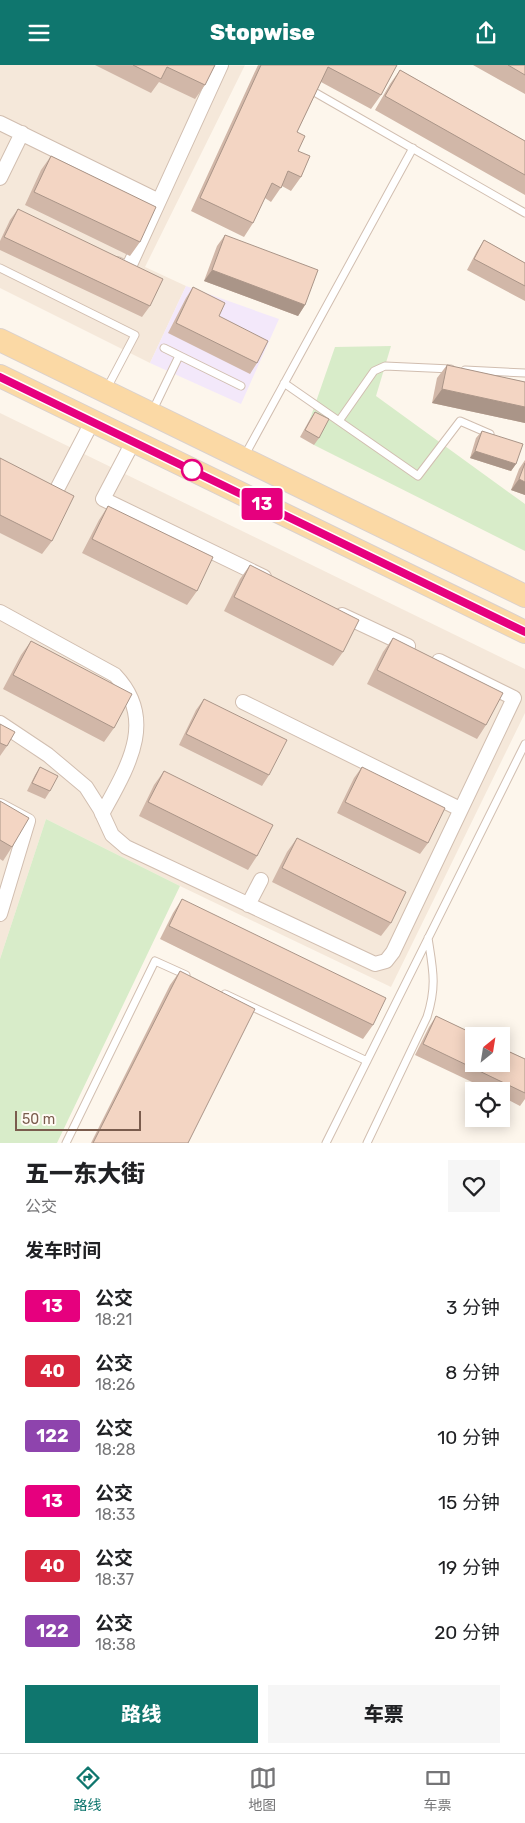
<!DOCTYPE html>
<html lang="zh">
<head>
<meta charset="utf-8">
<style>
  body { margin:0; font-family:Rubik,"Noto Sans SC",sans-serif; background:#f6f6f6; color:#202124; height:100vh; display:flex; flex-direction:column; font-size:19px; white-space:nowrap }
  * { box-sizing:border-box; margin:0 }
  p { font-size:16px; color:#757577 }
  .icon { flex:none; width:28px; height:28px; fill:none; stroke:currentColor; stroke-width:2; stroke-linecap:round; stroke-linejoin:round }
  .map { position:relative; height:1078px; overflow:hidden }
  .details { display:flex; flex-direction:column; background:#fff; flex:1 }
  .details>* { flex:none }
  .badge { padding:0 10px; border-radius:4px; font-size:18px; line-height:32px }
  .needle { width:32px; rotate:30deg }
  .fabs { position:absolute; left:465px; top:962px; display:grid; gap:10px }
  .fabs a { display:grid; place-items:center; width:45px; height:45px; border-radius:0px; background:#fff; box-shadow:0 2px 12px #0003; font-size:25px }
  .scale { position:absolute; left:15px; bottom:12px; width:126px; box-sizing:border-box; padding-left:5px; border:2px solid #7a5c4d; border-top:0; font-size:14px; line-height:18px; white-space:nowrap; color:#7a5c4d; -webkit-text-stroke:4px #fffaf3; paint-order:stroke }
  .map>.badge { position:absolute; translate:-50% -50%; box-shadow:0 0 0 2px #fff }
  h2 { padding:0 25px; font-size:19px; line-height:45px }
  .round { display:grid; place-items:center; flex:none; width:52px; height:52px; border-radius:0px; background:#f6f6f6 }
  .head { display:flex; align-items:center; justify-content:space-between; height:85px; padding:0 25px }
  h1 { font-size:24px; font-weight:800; line-height:38px }
  .cta { display:flex; gap:10px; margin-top:auto; padding:10px 25px }
  .cta a { flex:1; height:58px; border-radius:0px; background:#0f766e; color:#fff; font-size:20px; font-weight:800; line-height:58px; text-align:center }
  .cta a+a { background:#f6f6f6; color:#202124 }
  ul { padding:0; list-style:none }
  li { display:flex; align-items:center; gap:15px; height:65px; padding:0 25px }
  li div { flex:1 }
  li b { display:block; font-size:19px }
  li em { font-style:normal }
  li .badge { min-width:55px; font-weight:700; text-align:center }
  header { display:flex; justify-content:space-between; align-items:center; height:65px; padding:0 25px; background:#0f766e; color:#fff; font-size:22px; font-weight:800 }
  .tabs { display:flex; justify-content:space-around; align-items:center; height:70px; border-top:1px solid #e0e0e0; background:#fff; font-size:14px; color:#757577 }
  .tabs a { display:grid; justify-items:center; gap:2px }
  .tabs .selected { color:#0f766e }
  .map>svg:first-child { display:block }
  .residential { fill:#f5e8da }
  .education { fill:#f3e8fa }
  .green { fill:#d8ecc9 }
  .lines { fill:none; stroke-linecap:round; stroke-linejoin:round }
  .service-casing { stroke:#d1beb0; stroke-width:9 }
  .minor-casing { stroke:#d1beb0; stroke-width:16 }
  .primary-casing { stroke:#dad1cd; stroke-width:24 }
  .service { stroke:#fff; stroke-width:7 }
  .minor { stroke:#fff; stroke-width:14 }
  .primary { stroke:#fbd9a5; stroke-width:22 }
  .wall { fill:#d1b7a8 }
  .shaded-wall { fill:#aa9588 }
  .building { fill:#f3d5c3; stroke:#aa9588 }
  .line-casing { stroke:#fff; stroke-width:11 }
  .line { stroke:#e6007e; stroke-width:8 }
  .stop-dot { fill:#fff; stroke:#e6007e; stroke-width:2.5 }
</style>
</head>
<body>
<header><svg class="icon" aria-label="menu" viewBox="0 0 24 24"><path d="M4 6h16M4 12h16M4 18h16"/></svg>Stopwise<svg class="icon" aria-label="share" viewBox="0 0 24 24"><path d="M12 15V3M7 8l5-5 5 5M5 13v7h14v-7"/></svg></header>
<div class="map">
<svg width="525" height="1078" viewBox="0 0 525 1078">
  <rect width="100%" height="100%" fill="#fdf6ec"/>
  <path class="residential" d="M0 0H245L145 202 186 221 150 298 0 223Z
    M0 348 525 604V648L391 922 180 821 46 754 0 894Z"/>
  <path class="education" d="M186 221 279 254 241 339 150 298Z"/>
  <path class="green" d="M391 281 376 331 525 439V486L314 380 310 354 335 282Z
    M46 754 180 821 57 1078H0V894Z"/>
  <g class="lines">
    <g class="service-casing">
      <path id="service" d="M316 28 525 148
        M0 203 135 270 106 325
        M164 283 241 321
        M465 305 525 308
        M284 318 418 411 460 356 490 369
        M152 347 179 291
        M339 356 374 306 385 301 451 304
        M245 390 413 83
        M225 929 367 996
        M66 1078 155 896 186 910
        M326 1078 525 679
        M367 1078 427 952C437 921 433 905 428 873"/>
    </g>
    <g class="minor-casing">
      <path id="minor" d="M0 58 159 136 221 0
        M0 113 22 68
        M117 199 128 204 159 136
        M133 377 103 434 264 512
        M55 428 92 357
        M0 547 115 610C158 655 127 703 102 749
        M342 550 408 581
        M243 637 460 744
        M0 658 48 690 86 722 100 744 112 770 126 782 375 899 386 896 393 887 514 633 439 596
        M0 741 28 756 0 849
        M248 840 261 815"/>
    </g>
    <g class="primary-casing">
      <path id="primary" d="M0 275 525 531
        M0 311 525 567"/>
    </g>
    <use href="#service" class="service"/>
    <use href="#minor" class="minor"/>
    <use href="#primary" class="primary"/>
  </g>
  <path class="wall" d="M95 0H215L205 20 195 34 159 17 151 28Z
    M258 0H397L381 30 371 44 321 17 297 67 301 112 291 126 282 121 271 137 265 133 253 158 244 172 191 146Z
    M473 0H525V29Z
    M400 5 525 76V130L375 45 390 19Z
    M51 91 140 177 130 191 25 140 41 105Z
    M18 144 150 241 142 252 0 185V176L10 155Z
    M225 170 305 240 298 251 204 216 217 181Z
    M484 175 525 198V236L467 205 477 186Z
    M193 222 219 251 257 298 250 309 168 268 186 233Z
    M447 300 525 317V358L432 338 437 313Z
    M315 347 319 373 314 380 300 372 310 354Z
    M482 366 516 399 511 406 470 393 476 373Z
    M0 393 52 476 42 489 0 468Z
    M525 395V430L511 425 519 404Z
    M108 441 197 526 187 540 82 488 99 455Z
    M250 500 343 587 333 601 224 546 240 514Z
    M393 573 486 660 477 674 367 619 383 587Z
    M31 576 114 663 104 677 3 624 21 590Z
    M204 634 269 710 262 721 179 680 196 645Z
    M0 659 7 681 0 691Z
    M40 702 50 726 45 734 27 726 35 710Z
    M362 702 428 778 420 789 337 748 354 713Z
    M164 706 257 791 248 805 139 751 154 720Z
    M0 736 12 782 3 796 0 794Z
    M297 773 391 858 381 871 272 817 287 787Z
    M182 834 373 960 363 974 160 874 173 848Z
    M180 906 188 1078H91L170 920Z
    M436 951 525 994V1034L520 1041 501 1031V1026H491L415 990 429 962Z"/>
  <path class="shaded-wall" d="M212 205 305 240 298 251 204 216Z
    M442 324 525 342V358L432 338Z
    M475 386 516 399 511 406 470 393Z
    M519 414 525 417V430L511 425Z"/>
  <path class="building" d="M133 0H215L205 20 167 2 161 14Z
    M261 0H397L381 30 328 2 297 67 305 71 298 86 310 91 301 112 288 106 281 123 272 118 253 158 200 133Z
    M508 0H525V10Z
    M400 5 525 76V110L385 31Z
    M51 91 156 142 140 177 34 127Z
    M18 144 163 214 150 241 4 172Z
    M225 170 318 205 305 240 212 205Z
    M484 175 525 198V221L474 194Z
    M193 222 225 238 219 251 268 276 257 298 176 258Z
    M447 300 525 317V342L442 324Z
    M315 347 329 354 319 373 305 365Z
    M482 366 523 379 516 399 475 386Z
    M0 393 74 431 52 476 0 450Z
    M525 398V417L519 414Z
    M108 441 213 492 197 526 92 474Z
    M250 500 359 555 343 587 234 532Z
    M393 573 503 628 486 660 377 605Z
    M31 576 132 629 114 663 13 610Z
    M204 634 287 675 269 710 186 669Z
    M0 659 15 667 7 681 0 678Z
    M40 702 58 711 50 726 32 718Z
    M362 702 445 743 428 778 345 737Z
    M164 706 273 760 257 791 148 737Z
    M0 736 29 753 12 782 0 775Z
    M297 773 406 827 391 858 282 803Z
    M182 834 386 933 373 960 169 861Z
    M180 906 255 944 188 1078H93Z
    M436 951 478 971H474V999H501V983L525 994V1028L423 979Z"/>
  <g class="lines">
    <g class="line-casing">
      <path id="line" d="M0 312 525 567"/>
    </g>
    <use href="#line" class="line"/>
  </g>
  <circle class="stop-dot" cx="192" cy="405" r="10"/>
</svg>
<div class="fabs">
<a><svg class="needle" viewBox="-14 -14 28 28"><path d="M0-13l5 13h-10z" fill="#e53935"/><path d="M0 13l5-13h-10z" fill="#757577"/></svg></a>
<a><svg class="icon" aria-label="locate" viewBox="0 0 24 24"><circle cx="12" cy="12" r="6"/><path d="M12 2v4M12 18v4M2 12h4M18 12h4"/></svg></a>
</div>
<div class="scale">50 m</div>
<b class="badge" style="left:262px;top:439px;background:#e6007e;color:#fff">13</b>
</div>
<section class="details">
<div class="head"><div><h1>五一东大街</h1><p>公交</p></div><a class="round"><svg class="icon" aria-label="heart" viewBox="0 0 24 24"><path d="M12 20l-8-8c-3-5 5-10 8-4 3-6 11-1 8 4z"/></svg></a></div>
<h2>发车时间</h2>
<ul>
<li><span class="badge" style="background:#e6007e;color:#fff">13</span><div><b>公交</b><p>18:21</p></div><em>3 分钟</em></li>
<li><span class="badge" style="background:#d7263d;color:#fff">40</span><div><b>公交</b><p>18:26</p></div><em>8 分钟</em></li>
<li><span class="badge" style="background:#8e44ad;color:#fff">122</span><div><b>公交</b><p>18:28</p></div><em>10 分钟</em></li>
<li><span class="badge" style="background:#e6007e;color:#fff">13</span><div><b>公交</b><p>18:33</p></div><em>15 分钟</em></li>
<li><span class="badge" style="background:#d7263d;color:#fff">40</span><div><b>公交</b><p>18:37</p></div><em>19 分钟</em></li>
<li><span class="badge" style="background:#8e44ad;color:#fff">122</span><div><b>公交</b><p>18:38</p></div><em>20 分钟</em></li>
</ul>
<div class="cta"><a>路线</a><a>车票</a></div>
</section>
<nav class="tabs">
<a class="selected"><svg class="icon" aria-label="directions" viewBox="0 0 24 24"><path d="M12 3l9 9-9 9-9-9zM9 14v-3h6M13 9l2 2-2 2"/></svg>路线</a>
<a><svg class="icon" aria-label="map" viewBox="0 0 24 24"><path d="M3 6l6-2 6 2 6-2v14l-6 2-6-2-6 2zM9 4v14M15 6v14"/></svg>地图</a>
<a><svg class="icon" aria-label="tickets" viewBox="0 0 24 24"><path d="M3 7h18v10H3zM15 7v10"/></svg>车票</a>
</nav>
</body>
</html>
